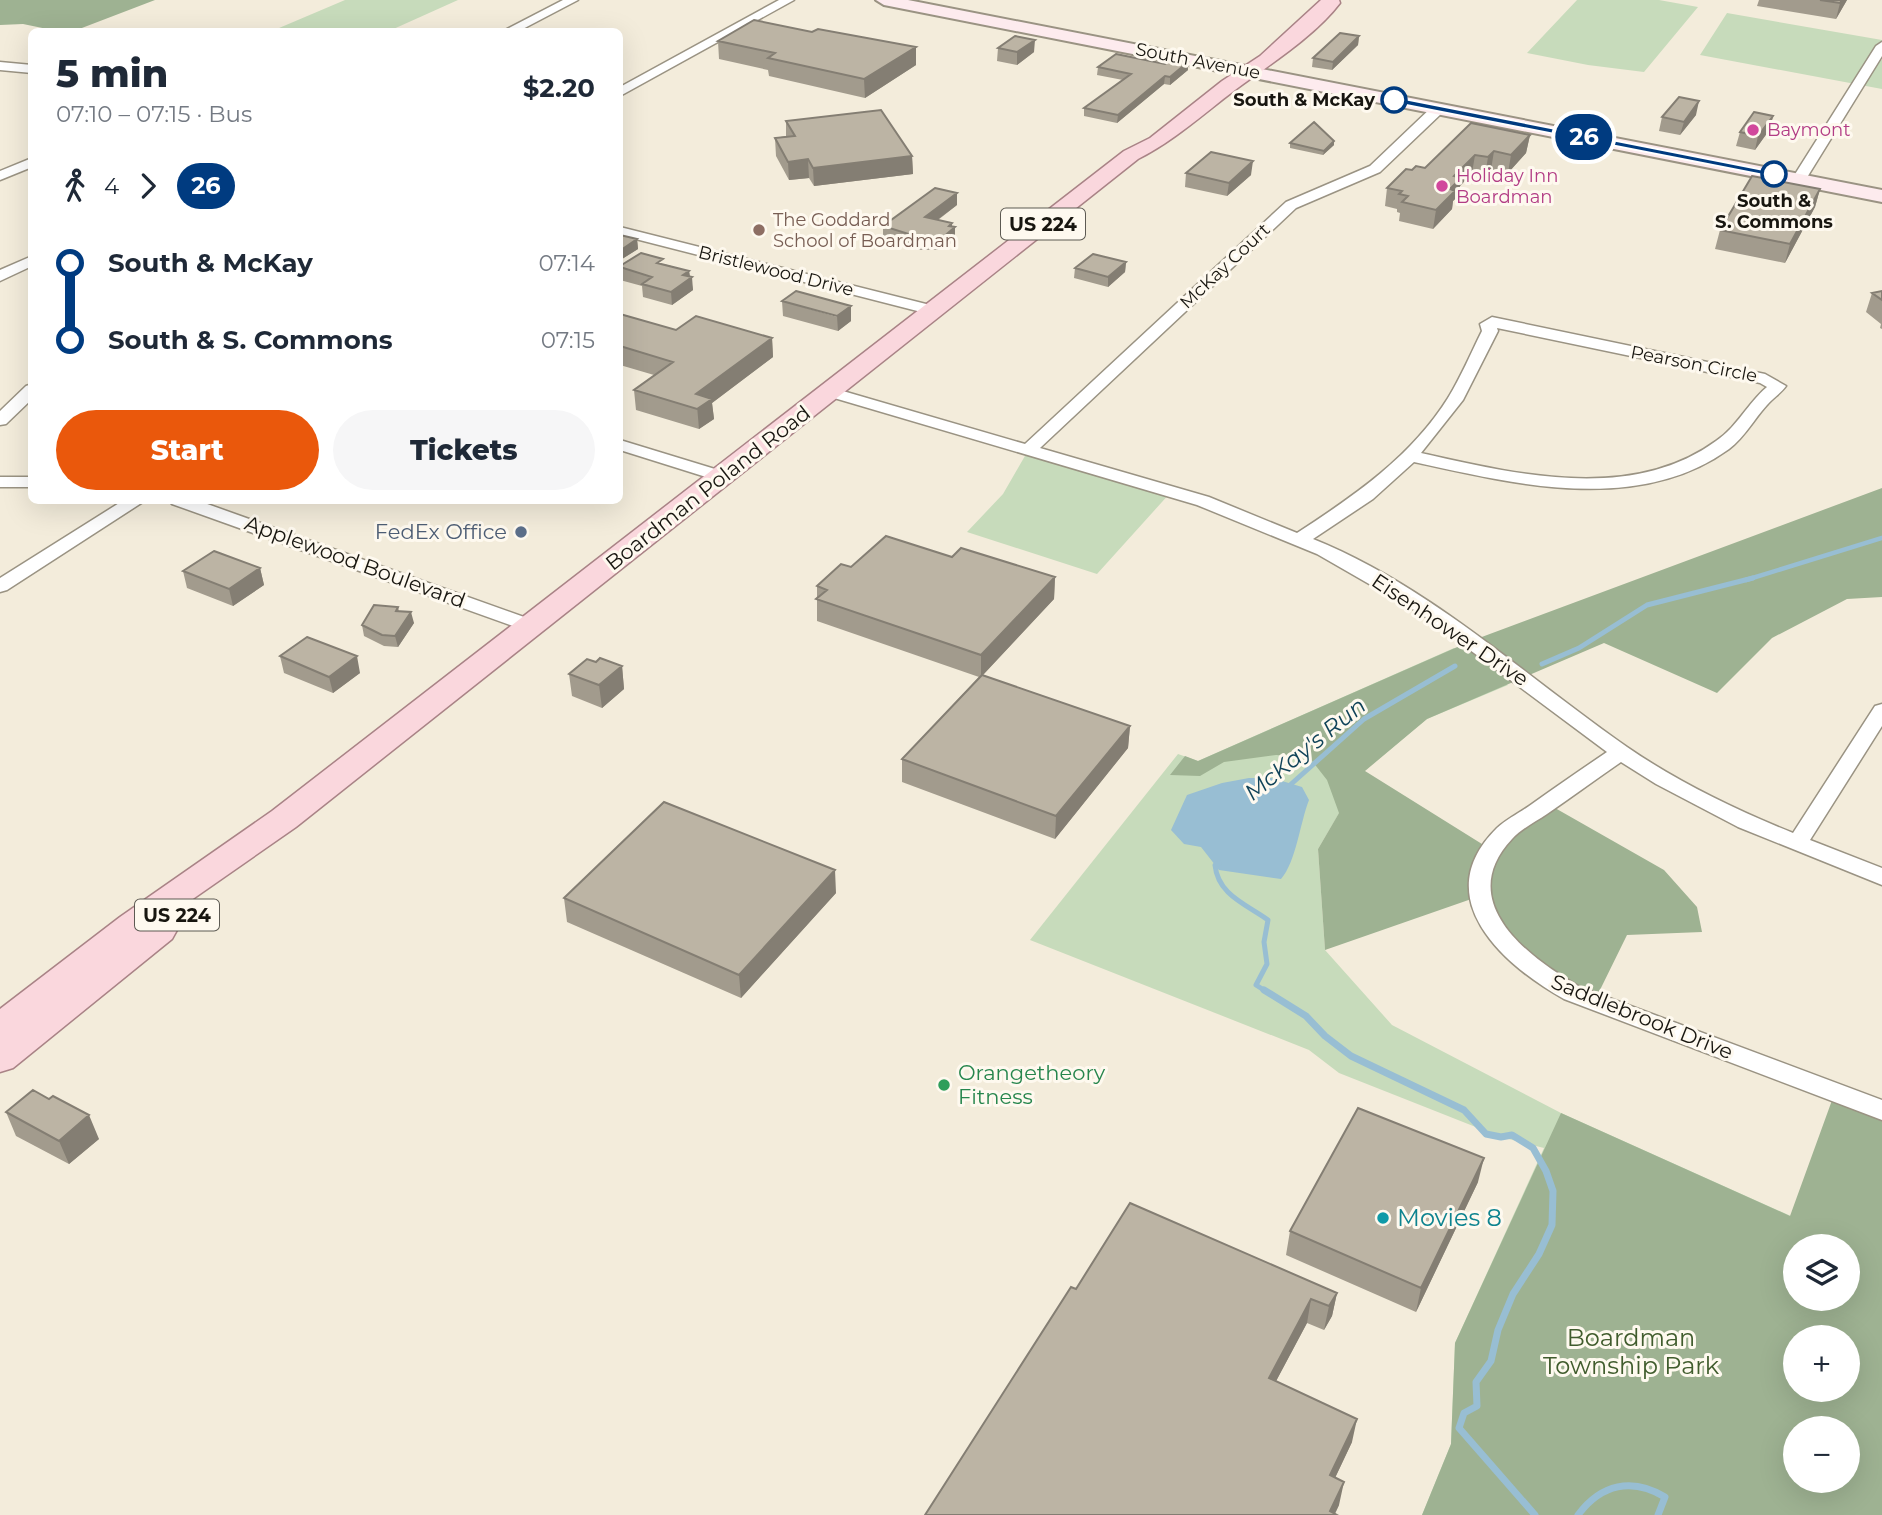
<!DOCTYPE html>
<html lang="en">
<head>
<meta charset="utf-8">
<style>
  body { margin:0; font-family:Montserrat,sans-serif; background:#f6f6f7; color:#1f2937; height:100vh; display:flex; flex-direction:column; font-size:26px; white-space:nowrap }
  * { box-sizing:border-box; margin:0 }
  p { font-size:23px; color:#747a83 }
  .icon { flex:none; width:38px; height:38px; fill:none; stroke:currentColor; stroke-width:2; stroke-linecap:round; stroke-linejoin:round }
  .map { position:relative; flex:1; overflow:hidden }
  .panel { position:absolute; left:28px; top:28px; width:595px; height:476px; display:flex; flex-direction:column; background:#fff; border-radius:10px; box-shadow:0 7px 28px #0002 }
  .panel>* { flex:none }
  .badge { padding:0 14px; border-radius:23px; font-size:24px; line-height:46px }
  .fabs { position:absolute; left:1783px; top:1234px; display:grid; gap:14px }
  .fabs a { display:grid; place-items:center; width:77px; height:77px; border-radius:50%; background:#fff; box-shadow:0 7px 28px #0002; font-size:35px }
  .map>.badge { position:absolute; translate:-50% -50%; box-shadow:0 0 0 4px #fff }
  .legs { display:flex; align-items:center; gap:10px; height:77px; padding:0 28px; font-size:23px }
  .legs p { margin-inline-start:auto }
  .head { display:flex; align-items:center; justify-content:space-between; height:119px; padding:0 28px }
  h1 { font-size:38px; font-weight:800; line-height:52px }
  .primary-button { display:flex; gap:14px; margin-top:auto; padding:14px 28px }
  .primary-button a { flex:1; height:80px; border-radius:42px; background:#ea580c; color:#fff; font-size:28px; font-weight:800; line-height:80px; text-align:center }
  .primary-button a+a { background:#f6f6f7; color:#1f2937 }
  ul { padding:0 28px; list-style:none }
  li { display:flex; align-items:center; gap:24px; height:77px; font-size:26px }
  li i { display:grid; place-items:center; width:10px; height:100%; margin:0 9px; background:currentColor }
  li i::after { content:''; width:18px; height:18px; margin:-9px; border:5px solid; border-radius:50%; background:#fff }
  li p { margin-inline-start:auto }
  li:first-child i { background:linear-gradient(#0000 50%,currentColor 0) }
  li:last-child i { background:linear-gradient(currentColor 50%,#0000 0) }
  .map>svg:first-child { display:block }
  .green { fill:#c7dbbb; fill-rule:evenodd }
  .forest { fill:#9eb292; fill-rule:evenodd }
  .water { fill:#98bed3 }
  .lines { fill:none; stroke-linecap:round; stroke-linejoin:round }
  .stream-far2 { stroke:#98bed3; stroke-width:4.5 }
  .stream-far1 { stroke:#98bed3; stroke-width:5 }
  .stream { stroke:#98bed3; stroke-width:7 }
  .minor-casing { stroke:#9a9383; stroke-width:3 }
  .secondary-casing { stroke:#9a9383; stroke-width:4 }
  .primary-casing { stroke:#a98386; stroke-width:3 }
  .minor { fill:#fff; fill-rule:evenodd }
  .secondary { fill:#fdebee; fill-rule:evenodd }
  .primary { fill:#fad7dd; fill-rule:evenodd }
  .wall { fill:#a29b8d }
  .shaded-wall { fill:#847e73 }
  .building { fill:#bcb4a4; stroke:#847e73; stroke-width:2 }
  .line-1 { fill:#003b80; stroke:#fff; stroke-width:2 }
  .stop-1-dot { fill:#fff; stroke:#003b80; stroke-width:3.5 }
  .hotel-dot { fill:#d1479c; stroke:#fef9ef; stroke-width:2.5 }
  .education-dot { fill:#8d6e63; stroke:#fef9ef; stroke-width:2.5 }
  .service-dot { fill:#5c6f8a; stroke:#fef9ef; stroke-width:2.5 }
  .leisure-dot { fill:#2e9e5b; stroke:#fef9ef; stroke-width:2.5 }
  .culture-dot { fill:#0f9aa8; stroke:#fef9ef; stroke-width:2.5 }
  .labels { text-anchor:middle; stroke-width:6; stroke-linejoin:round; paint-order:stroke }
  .far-street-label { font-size:18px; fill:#181610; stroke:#fef9ef }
  .far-stop-label { font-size:18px; font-weight:bold; fill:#181610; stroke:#fef9ef; text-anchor:end }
  .far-hotel-label { font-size:18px; fill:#b23c85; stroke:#fef9ef; text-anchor:start }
  .far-education-label { font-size:18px; fill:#785e54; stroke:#fef9ef; text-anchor:start }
  .shield { fill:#fef9ef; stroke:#5d5a53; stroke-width:2 }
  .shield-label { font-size:19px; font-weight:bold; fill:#181610 }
  .street-label { font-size:21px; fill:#181610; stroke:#fef9ef }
  .service-label { font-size:21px; fill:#4e5e75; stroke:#fef9ef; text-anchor:end }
  .leisure-label { font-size:21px; fill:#27864d; stroke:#fef9ef; text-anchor:start }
  .water-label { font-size:23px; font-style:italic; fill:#104359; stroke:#fef9ef }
  .near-culture-label { font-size:24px; fill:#0d838f; stroke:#fef9ef; text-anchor:start }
  .near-park-label { font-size:24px; fill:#405c2d; stroke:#fef9ef }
</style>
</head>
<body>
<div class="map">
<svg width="1882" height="1515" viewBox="0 0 1882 1515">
  <rect width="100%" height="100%" fill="#f3ecdb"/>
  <path class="green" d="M345 0H458L389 31H272Z
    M1577 0H1659L1698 7 1644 72 1588 65 1527 53Z
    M1727 13 1882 40V47L1875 59 1882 60V89L1700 55Z
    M1029 449 1171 492 1097 574 967 532 1003 494Z
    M1454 648 1508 685 1427 719 1364 771 1318 849 1325 950 1392 1025 1561 1113 1882 1257V1515H1422L1451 1444 1455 1343 1544 1148 1501 1137 1339 1073 1309 1050 1030 940 1178 754 1198 761ZM1796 1246H1848V1298H1796ZM1796 1337H1848V1390H1796ZM1796 1428H1848V1480H1796Z"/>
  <path class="forest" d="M0 0H155L74 31H57L23 24 0 25Z
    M1882 488V597L1847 599 1772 638 1717 693 1604 643 1427 719 1365 771 1490 849 1480 896 1325 950 1318 849 1339 813 1327 780 1309 757 1276 755 1224 762 1200 776 1170 775 1185 756 1198 761 1471 641Z
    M1555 808 1664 870 1697 907 1702 932 1627 935 1598 994C1570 982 1540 971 1518 949 1488 920 1476 868 1510 838 1523 827 1541 818 1555 808Z
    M1835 1092 1882 1110V1515H1422L1451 1444 1455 1343 1561 1113 1790 1216ZM1796 1246H1848V1298H1796ZM1796 1337H1848V1390H1796ZM1796 1428H1848V1480H1796Z"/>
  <path class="water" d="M1249 778H1272L1302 787 1309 800C1300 823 1296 862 1281 879L1219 870 1201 847 1184 844 1171 830 1187 795 1222 783Z"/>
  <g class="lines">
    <path class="stream-far2" d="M1746 580 1882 538"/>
    <path class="stream-far1" d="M1542 664 1579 648 1647 605 1753 578
      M1289 786 1364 719 1455 666
      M1219 863 1215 865C1218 895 1246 904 1268 920L1264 942 1267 964 1256 985 1267 992"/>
    <path class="stream" d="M1264 990 1306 1016 1325 1036 1351 1056 1464 1110 1486 1134 1501 1137 1512 1135 1533 1148 1546 1171 1553 1191 1552 1225 1539 1254 1513 1294 1498 1330 1491 1361 1476 1382 1477 1406 1464 1413 1459 1428 1535 1515
      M1578 1515C1601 1484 1632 1477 1665 1497L1658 1515"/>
    <g class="minor-casing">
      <path id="minor" d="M563 0H578L517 32H501Z
        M779 0H794L620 96V87Z
        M1882 42V56L1806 179 1799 183 1794 182 1792 179 1876 46Z
        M0 62 32 65V73L0 70Z
        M1438 105 1443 106V112L1380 172 1296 208 1040 448 1209 497 1297 533C1354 496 1411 457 1448 398 1461 377 1471 353 1482 331L1480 324 1492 317 1765 374 1786 386C1781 393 1773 398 1767 405 1754 419 1745 437 1729 449 1638 515 1514 484 1414 462L1373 499 1313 539C1430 586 1525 676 1627 747 1678 782 1736 810 1793 833L1875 706 1882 704V726L1810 840 1882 868V885L1738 827 1656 784 1621 762C1596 779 1572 797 1547 814 1535 822 1521 829 1512 839 1453 902 1529 958 1580 987L1882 1100V1120L1564 999C1502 964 1427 897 1497 828 1507 819 1521 812 1532 804 1557 786 1582 769 1607 752L1423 615 1317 554 1197 505 824 395 822 392 830 387 836 389 1025 444 1286 202 1370 166 1433 106ZM1497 328 1760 383 1767 387C1748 403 1737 427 1716 441 1631 503 1515 474 1421 453L1463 400 1498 331Z
        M32 158V167L0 180V171Z
        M620 227 938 307 941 310 933 315 620 235Z
        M32 256V266L0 281V270Z
        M32 384V399L6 424 0 425V411L26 386Z
        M620 440 728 473 731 477 722 482 620 450Z
        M0 477H32V487H0Z
        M124 500H146L7 590 0 592V578Z
        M169 500H196L538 622 541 626 531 632 524 630 172 504Z"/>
    </g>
    <g class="secondary-casing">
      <path id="secondary" d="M876 0H908L1882 190V202L884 5Z"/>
    </g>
    <g class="primary-casing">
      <path id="primary" d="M1321 0H1339L1340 3C1315 36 1269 65 1235 90 1203 114 1174 141 1138 159L296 827 164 919 172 921 177 930 172 939 13 1068 0 1072V1009L120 917 272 811 1124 151 1150 138 1222 81 1260 56Z"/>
    </g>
    <use href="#minor" class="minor"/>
    <use href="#secondary" class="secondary"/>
    <use href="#primary" class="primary"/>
  </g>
  <path class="wall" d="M1759 0H1847L1836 19 1757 6Z
    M812 32 916 47V65L865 98 769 76 768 70 719 59 718 41Z
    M1359 36 1358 45 1332 70 1312 67 1313 58Z
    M998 48 1034 52 1017 65 997 61Z
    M1188 62V70L1170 85 1164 84 1117 123 1084 116V108L1123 80 1097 75 1098 67Z
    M1696 115 1680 135 1659 131 1662 117Z
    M1773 116 1770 129 1755 150 1736 146 1740 132Z
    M786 121 912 156 913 174 814 186 809 178 789 180 776 156 775 138 786 136Z
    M1530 135 1526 153 1508 173 1491 170 1485 176 1472 173 1460 186 1458 196 1453 201 1452 209 1433 229 1399 221 1400 213 1397 212V209L1385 206 1387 188 1412 170 1425 168Z
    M1290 143 1334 145 1323 155 1290 148Z
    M1186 173 1251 175 1227 196 1185 187Z
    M1820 189 1815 207 1785 263 1715 249 1720 230Z
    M957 205 938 220 952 226 955 240 942 250H918L883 239V226Z
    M620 235 637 239 638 249 622 259H620Z
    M1126 262 1125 272 1108 287 1074 278 1075 268Z
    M664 264 689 271 693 290 672 305 643 297 642 286 620 280V266Z
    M1882 291V329L1880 328 1881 324 1866 312 1872 293Z
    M782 301 851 321 838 331 783 316Z
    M620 314 676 330 772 338 773 357 712 403 714 419 699 429 636 410 634 390 654 375 620 365Z
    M561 500H582L577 503Z
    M952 557 1055 577 1054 599 983 675 1130 726 1128 748 1055 839 902 782V759L979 677 817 621V586L851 567Z
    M260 568 264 585 233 606 187 588 183 571Z
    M398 607 399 611 414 623 398 647 384 646 364 636 362 625Z
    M280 656 360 673 333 693 284 673Z
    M596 662 622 666 624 689 602 708 572 696 569 674Z
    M836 893 741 998 567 922 564 898Z
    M6 1112 99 1139 69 1164 16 1136Z
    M1478 1182 1416 1312 1286 1255 1290 1231Z
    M1076 1289 1337 1293 1332 1316 1324 1330 1307 1323 1276 1381 1352 1442 1335 1478 1339 1505 1335 1514 925 1515Z"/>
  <path class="shaded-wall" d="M1842 0H1847L1836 19 1840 3Z
    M1359 36 1358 45 1332 70 1333 62Z
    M1035 40 1034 52 1017 65V52Z
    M916 47V65L865 98 864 79Z
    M1188 62V70L1170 85V77Z
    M1165 76 1164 84 1117 123 1118 115Z
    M1699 101 1696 115 1680 135 1684 122Z
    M1773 116 1770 129 1755 150 1758 136Z
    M1530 135 1526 153 1508 173 1511 155Z
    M1334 141V145L1323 155 1324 151Z
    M1494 151 1491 170 1485 176 1488 157Z
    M1475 155 1472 173 1460 186 1458 196 1453 201 1452 209 1433 229 1436 210 1454 176Z
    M912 156 913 174 814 186 813 168Z
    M808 159 809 178 789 180 788 162Z
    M1253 161 1251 175 1227 196 1229 183Z
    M1820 189 1815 207 1785 263 1790 244Z
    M957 193V205L925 229V217Z
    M952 223V229L955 227V240L942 250V238L949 226Z
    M637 239 638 249 622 259 621 250Z
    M1126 262 1125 272 1108 287V277Z
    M689 271 690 279 692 277 693 290 672 305 671 292 683 275Z
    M851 306V321L838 331 837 316Z
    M772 338 773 357 712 403 714 419 699 429 696 394Z
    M260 568 264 585 233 606 229 589Z
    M1055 577 1054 599 981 677V655Z
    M411 612 414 623 398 647 395 636Z
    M357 656 360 673 333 693 329 677Z
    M622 666 624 689 602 708 599 685Z
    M1130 726 1128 748 1055 839 1056 816Z
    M835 870 836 893 741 998 739 975Z
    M89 1115 99 1139 69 1164 59 1141Z
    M1484 1158 1478 1182 1416 1312 1421 1288Z
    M1337 1293 1332 1316 1324 1330 1329 1306Z
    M1311 1299 1307 1323 1265 1402 1269 1378Z
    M1357 1419 1352 1442 1325 1499 1330 1475Z
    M1344 1482 1339 1505 1334 1515 1330 1511Z"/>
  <path class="building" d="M1820 0H1842L1840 3Z
    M754 20 812 32 818 29 916 47 864 79 768 58 775 53 718 41Z
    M1340 33 1359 36 1333 62 1313 58Z
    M1015 36 1035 40 1017 52 998 48Z
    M1116 54 1165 64 1172 59 1188 62 1170 77 1165 76 1118 115 1084 108 1131 74 1098 67Z
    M1679 97 1699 101 1684 122 1662 117Z
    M881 110 912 156 813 168 808 159 788 162 775 138 795 136 786 121Z
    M1754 112 1773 116 1758 136 1740 132Z
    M1314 122 1334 141 1324 151 1290 143Z
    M1471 123 1530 135 1511 155 1494 151 1488 157 1475 155 1454 176 1461 178 1450 189 1455 191 1436 210 1402 202 1408 196 1399 194 1402 191 1387 188 1406 169 1412 170 1416 166 1425 168Z
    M1211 152 1253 161 1229 183 1186 173Z
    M1752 176 1820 189 1790 244 1720 230Z
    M935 188 957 193 925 217 952 223 949 226 955 227 942 238 918 237 883 226Z
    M620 235 637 239 621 250 620 249Z
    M641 253 663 259 657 263 689 271 683 275 692 277 671 292 642 284 652 277 620 267V266Z
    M1093 254 1126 262 1108 277 1075 268Z
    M796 291 851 306 837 316 782 301Z
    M1882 291V300L1872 293Z
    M620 314 676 330 696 316 772 338 696 394 712 399 697 409 634 390 673 362 620 346Z
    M886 536 952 557 961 548 1055 577 981 655 816 599 827 590 817 586 841 564 851 567Z
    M214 551 260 568 229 589 183 571Z
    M374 605 398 607 396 611 411 612 395 636 382 635 362 625Z
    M307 637 357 656 329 677 280 656Z
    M600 658 622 666 599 685 569 674 587 659 596 662Z
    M982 675 1130 726 1056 816 902 759Z
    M664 802 835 870 739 975 564 898Z
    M33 1090 49 1099 53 1096 89 1115 59 1141 6 1112Z
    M1358 1108 1484 1158 1421 1288 1290 1231Z
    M1130 1203 1337 1293 1329 1306 1311 1299 1269 1378 1357 1419 1330 1475 1344 1482 1330 1511 1337 1515H925L1071 1287 1076 1289Z"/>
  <path class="line-1" d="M1394 97 1774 172 1779 174 1774 177 1391 102Z"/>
  <g class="stop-1-dot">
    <circle cx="1394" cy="100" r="12"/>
    <circle cx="1774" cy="174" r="12"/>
  </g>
  <g class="hotel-dot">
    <circle cx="1753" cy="130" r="7"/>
    <circle cx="1442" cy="186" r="7"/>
  </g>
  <circle class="education-dot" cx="759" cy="230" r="7"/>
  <circle class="service-dot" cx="521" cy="532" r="7"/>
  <circle class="leisure-dot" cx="944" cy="1085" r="7"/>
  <circle class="culture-dot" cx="1383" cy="1218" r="7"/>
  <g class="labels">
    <g class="far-street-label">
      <text transform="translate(1198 61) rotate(11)" y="6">South Avenue</text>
      <text transform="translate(1225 266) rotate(-43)" y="6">McKay Court</text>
      <text transform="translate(776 271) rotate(14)" y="6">Bristlewood Drive</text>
      <text transform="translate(1694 364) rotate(11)" y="6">Pearson Circle</text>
    </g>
    <g class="far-stop-label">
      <text x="1375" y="106">South &amp; McKay</text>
      <text x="1774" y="207" text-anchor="middle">South &amp;<tspan x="1774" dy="21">S. Commons</tspan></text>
    </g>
    <g class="far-hotel-label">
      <text x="1767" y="136">Baymont</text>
      <text x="1456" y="182">Holiday Inn<tspan x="1456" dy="21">Boardman</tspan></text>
    </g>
    <g class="far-education-label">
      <text x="773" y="226">The Goddard<tspan x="773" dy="21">School of Boardman</tspan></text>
    </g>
    <g class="shield">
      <rect x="1001" y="208.5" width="84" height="31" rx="5"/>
      <rect x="135" y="899.5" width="84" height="31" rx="5"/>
    </g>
    <g class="shield-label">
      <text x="1043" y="231">US 224</text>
      <text x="177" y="922">US 224</text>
    </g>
    <g class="street-label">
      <text transform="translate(708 488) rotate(-38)" y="7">Boardman Poland Road</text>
      <text transform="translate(355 562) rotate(20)" y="7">Applewood Boulevard</text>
      <text transform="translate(1450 630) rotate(34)" y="7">Eisenhower Drive</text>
      <text transform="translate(1642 1017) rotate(22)" y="7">Saddlebrook Drive</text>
    </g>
    <g class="service-label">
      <text x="507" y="539">FedEx Office</text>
    </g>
    <g class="leisure-label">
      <text x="958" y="1080">Orangetheory<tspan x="958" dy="24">Fitness</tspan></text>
    </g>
    <g class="water-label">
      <text transform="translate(1305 749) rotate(-39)" y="8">McKay's Run</text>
    </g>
    <g class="near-culture-label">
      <text x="1397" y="1226">Movies 8</text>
    </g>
    <g class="near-park-label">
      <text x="1631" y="1346">Boardman<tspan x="1631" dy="28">Township Park</tspan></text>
    </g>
  </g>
</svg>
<div class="fabs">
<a><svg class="icon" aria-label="layers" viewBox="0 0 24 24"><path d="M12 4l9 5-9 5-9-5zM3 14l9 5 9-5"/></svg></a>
<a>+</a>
<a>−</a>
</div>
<b class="badge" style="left:1584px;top:137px;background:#003b80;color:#fff">26</b>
<section class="panel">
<div class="head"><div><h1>5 min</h1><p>07:10 – 07:15 · Bus</p></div><b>$2.20</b></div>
<div class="legs"><svg class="icon" aria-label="walk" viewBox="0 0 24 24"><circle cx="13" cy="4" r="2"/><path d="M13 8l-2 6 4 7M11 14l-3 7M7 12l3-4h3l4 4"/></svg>4<svg class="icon" aria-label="forward" viewBox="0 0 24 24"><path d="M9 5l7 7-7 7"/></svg><b class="badge" style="background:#003b80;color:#fff">26</b></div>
<ul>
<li><i style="color:#003b80"></i><b>South &amp; McKay</b><p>07:14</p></li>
<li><i style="color:#003b80"></i><b>South &amp; S. Commons</b><p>07:15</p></li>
</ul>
<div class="primary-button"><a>Start</a><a>Tickets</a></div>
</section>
</div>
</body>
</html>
